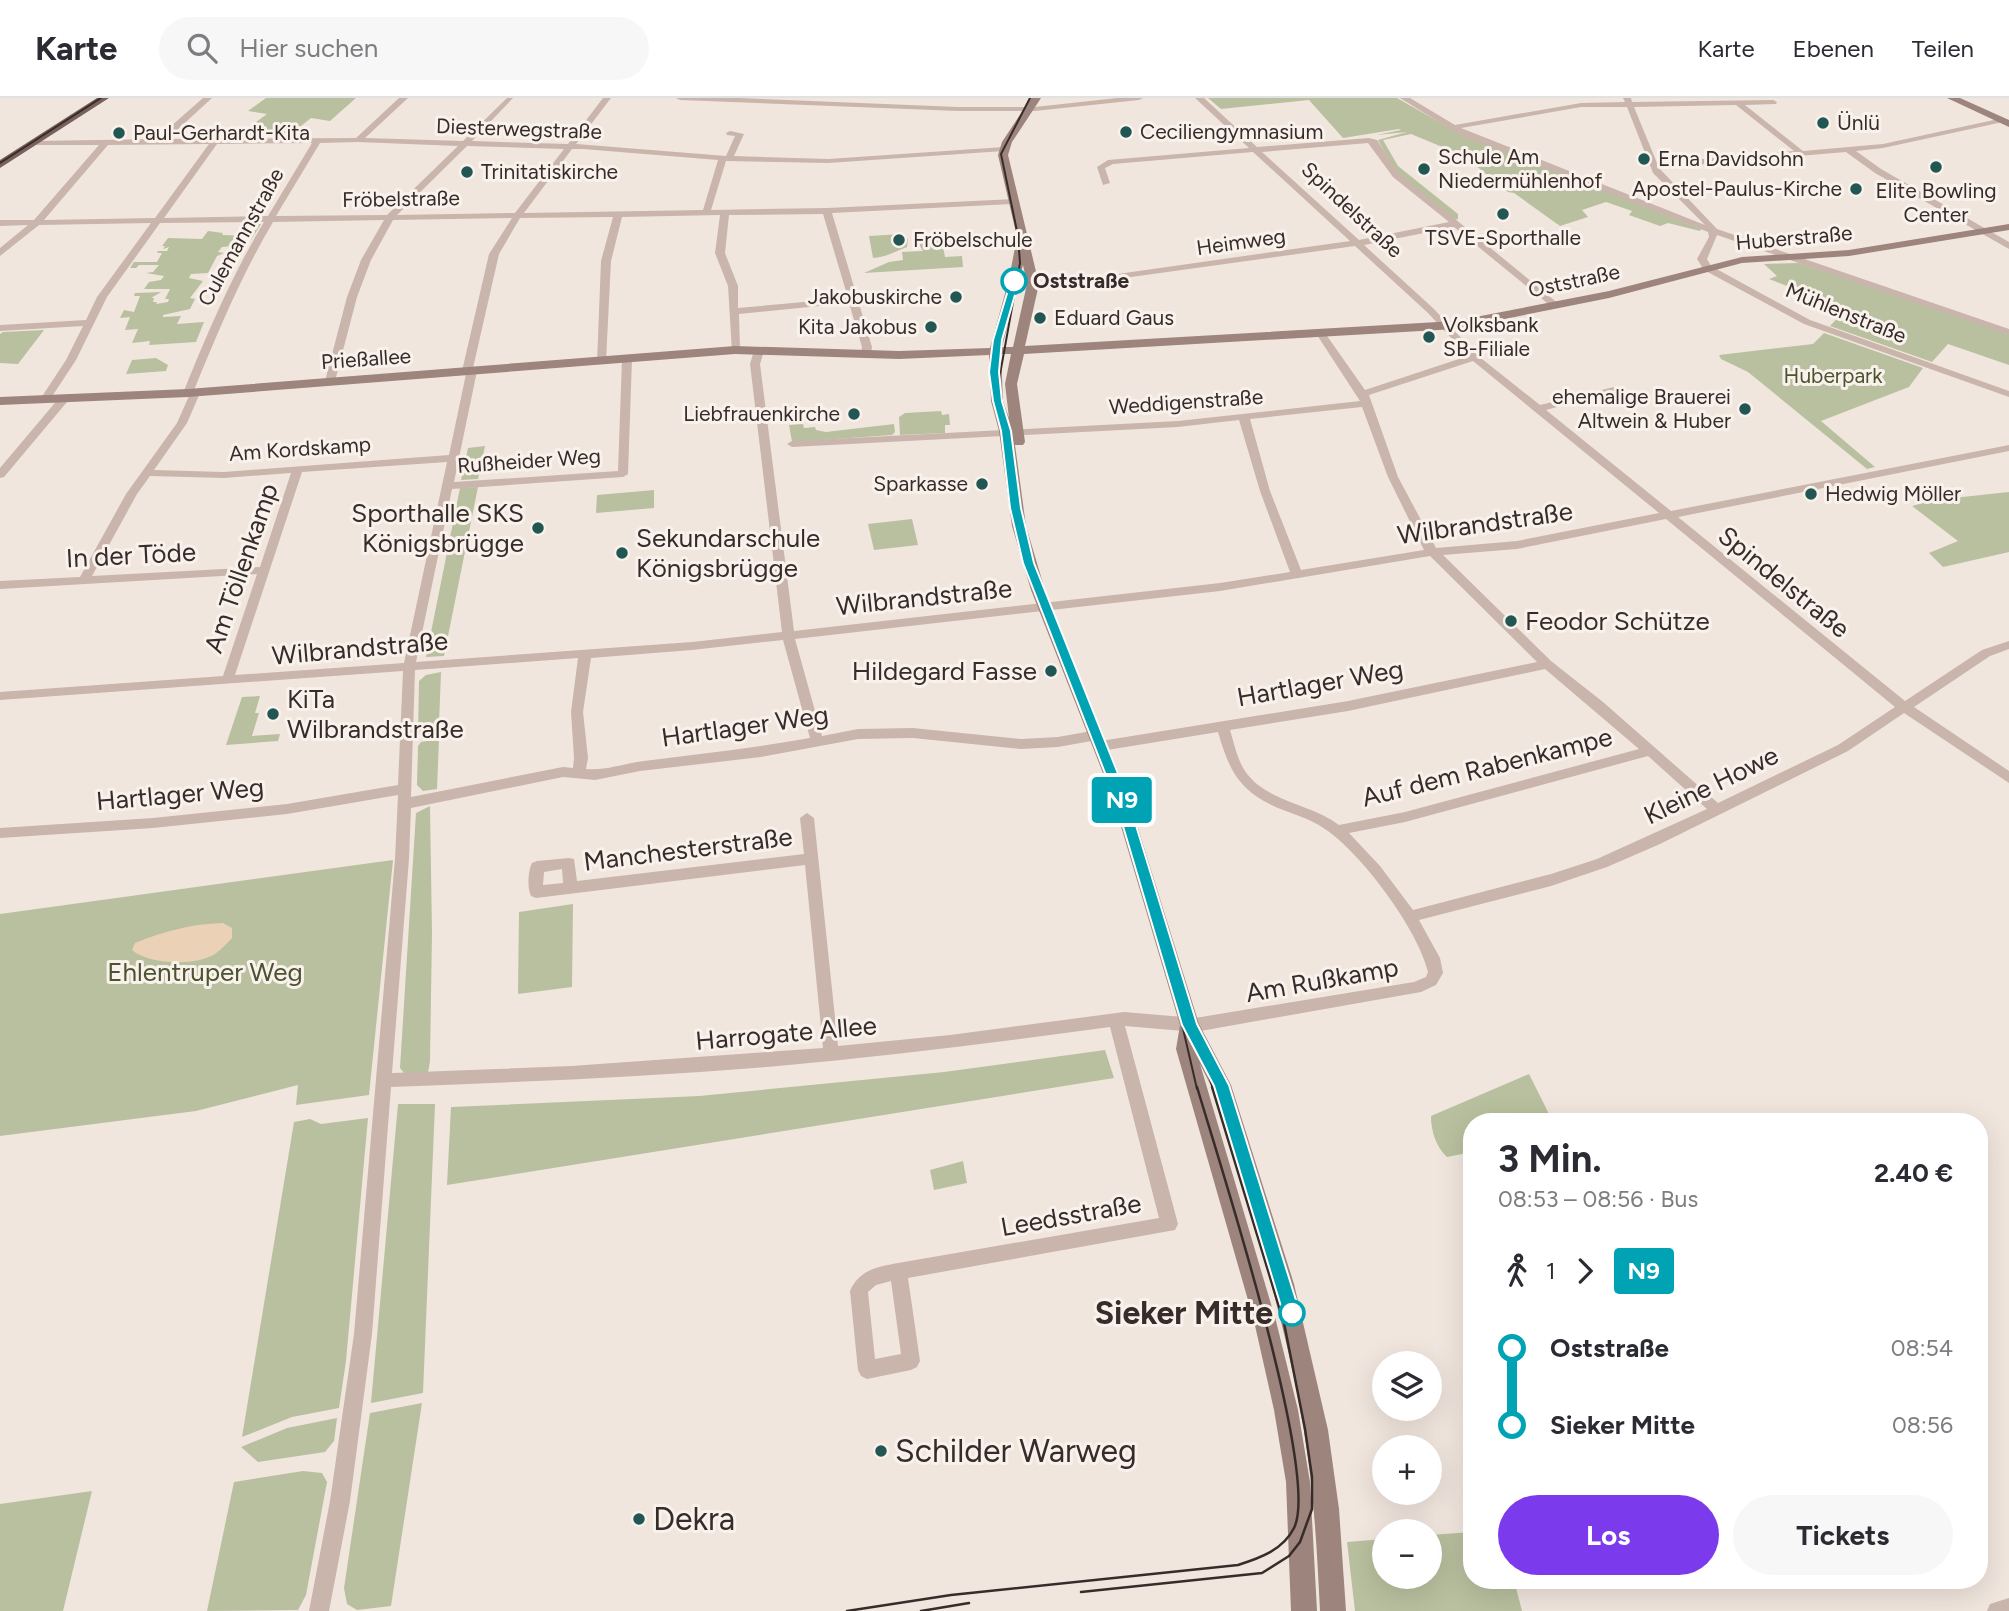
<!DOCTYPE html>
<html lang="de">
<head>
<meta charset="utf-8">
<style>
  body { margin:0; font-family:Figtree,sans-serif; background:#f7f7f7; color:#2b2b33; height:100vh; display:flex; flex-direction:column; font-size:26px; white-space:nowrap }
  * { box-sizing:border-box; margin:0 }
  p { font-size:23px; color:#7c7c81 }
  .icon { flex:none; width:38px; height:38px; fill:none; stroke:currentColor; stroke-width:2; stroke-linecap:round; stroke-linejoin:round }
  .map { position:relative; flex:1; overflow:hidden }
  .details { position:absolute; left:1463px; top:1015px; width:525px; height:476px; display:flex; flex-direction:column; background:#fff; border-radius:28px; box-shadow:0 7px 28px #0002 }
  .details>* { flex:none }
  .badge { padding:0 14px; border-radius:5px; font-size:24px; line-height:46px }
  .buttons { position:absolute; left:1372px; top:1253px; display:grid; gap:14px }
  .buttons a { display:grid; place-items:center; width:70px; height:70px; border-radius:50%; background:#fff; box-shadow:0 7px 28px #0002; font-size:35px }
  .map>.badge { position:absolute; translate:-50% -50%; box-shadow:0 0 0 4px #fff }
  .legs { display:flex; align-items:center; gap:10px; height:77px; padding:0 35px; font-size:23px }
  .legs p { margin-inline-start:auto }
  .summary { display:flex; align-items:center; justify-content:space-between; height:119px; padding:0 35px }
  h1 { font-size:38px; font-weight:700; line-height:52px }
  .cta { display:flex; gap:14px; margin-top:auto; padding:14px 35px }
  .cta a { flex:1; height:80px; border-radius:42px; background:#7c3aed; color:#fff; font-size:28px; font-weight:700; line-height:80px; text-align:center }
  .cta a+a { background:#f7f7f7; color:#2b2b33 }
  ul { padding:0 35px; list-style:none }
  li { display:flex; align-items:center; gap:24px; height:77px; font-size:26px }
  li i { display:grid; place-items:center; width:10px; height:100%; margin:0 9px; background:currentColor }
  li i::after { content:''; width:18px; height:18px; margin:-9px; border:5px solid; border-radius:50%; background:#fff }
  li p { margin-inline-start:auto }
  li:first-child i { background:linear-gradient(#0000 50%,currentColor 0) }
  li:last-child i { background:linear-gradient(currentColor 50%,#0000 0) }
  header { display:flex; align-items:center; gap:42px; box-sizing:border-box; height:98px; padding:0 35px; background:#fff; border-bottom:2px solid #e1e1e2 }
  header strong { font-size:33px }
  nav { display:flex; gap:38px; margin-inline-start:auto; font-size:24px }
  .search { width:490px; height:63px; background:#f7f7f7; display:flex; align-items:center; gap:18px; box-sizing:border-box; padding:0 24px; border-radius:38px; color:#7c7c81; font-size:26px }
  .map>svg:first-child { display:block }
  .green { fill:#b9c09f }
  .sand { fill:#ebd2b7 }
  .lines { fill:none; stroke-linecap:round; stroke-linejoin:round }
  .street { fill:#c9b5ab; fill-rule:evenodd }
  .secondary { fill:#9d847c; fill-rule:evenodd }
  .primary { fill:#78615c; fill-rule:evenodd }
  .tram-far1 { stroke:#372c2a; stroke-width:2 }
  .tram { stroke:#372c2a; stroke-width:2.5 }
  .line-1 { fill:#00a3b4; stroke:#fff; stroke-width:2 }
  .poi-dot { fill:#215653; stroke:#f9f1eb; stroke-width:2.5 }
  .stop-1-dot { fill:#fff; stroke:#00a3b4; stroke-width:3.5 }
  .labels { text-anchor:middle; stroke-width:6; stroke-linejoin:round; paint-order:stroke }
  .far-poi-label { font-size:21px; fill:#372c2a; stroke:#f9f1eb; text-anchor:start }
  .far-street-label { font-size:21px; fill:#372c2a; stroke:#f9f1eb }
  .far-stop-label { font-size:21px; font-weight:bold; fill:#372c2a; stroke:#f9f1eb; text-anchor:start }
  .far-park-label { font-size:21px; fill:#4b542f; stroke:#f9f1eb }
  .poi-label { font-size:26px; fill:#372c2a; stroke:#f9f1eb; text-anchor:start }
  .street-label { font-size:26px; fill:#372c2a; stroke:#f9f1eb }
  .park-label { font-size:26px; fill:#4b542f; stroke:#f9f1eb }
  .near-stop-label { font-size:32px; font-weight:bold; fill:#372c2a; stroke:#f9f1eb; text-anchor:end }
  .near-poi-label { font-size:32px; fill:#372c2a; stroke:#f9f1eb; text-anchor:start }
</style>
</head>
<body>
<header>
<strong>Karte</strong>
<div class="search"><svg class="icon" aria-label="search" viewBox="0 0 24 24"><circle cx="10" cy="10" r="6"/><path d="M15 15l6 6"/></svg>Hier suchen</div>
<nav><a>Karte</a><a>Ebenen</a><a>Teilen</a></nav>
</header>
<div class="map">
<svg width="2009" height="1513" viewBox="0 0 2009 1513">
  <rect width="100%" height="100%" fill="#f1e6de"/>
  <path class="green" d="M266 0H356L330 23 311 20 291 36 237 38 267 16 248 13Z
    M1208 0H1397L1457 34 1701 131 1700 133 1668 125 1660 128 1629 117 1632 113 1606 104 1582 112 1588 119 1560 128 1514 95 1508 94 1464 58 1411 36 1383 42 1398 68 1458 116V121L1454 122 1398 77 1378 42 1407 34 1376 37 1401 32 1399 31 1343 40 1309 2 1221 11Z
    M253 126H261L251 142H237L232 148 222 149 218 154 224 155 217 158 208 175 191 176 189 180 203 183 190 200 195 201 190 211 163 217V219L181 218 177 226 204 224 196 244 149 247 150 243 132 245 138 231 125 232 130 219 120 220 124 212 134 214 140 198H134L135 195 161 194 151 200H154L153 204H157L156 206 168 204 169 201H165L170 191H144L149 184 161 182 164 178 146 175 153 174 159 167H139L136 170H130L134 164H157L162 155H157L158 153H167L169 149 163 151 165 148H162L168 140 202 141 208 133 223 135 222 137 249 138 255 131Z
    M902 136 908 141 907 149C894 154 886 159 873 160L869 138Z
    M935 141 942 143 945 159 962 158 963 169 864 175 889 164 903 162 902 154 923 153 919 146Z
    M1799 165 2009 235V267L1948 246 1932 264 1830 228 1846 211 1769 181 1777 178 1764 166Z
    M44 232 18 266 0 265V236L3 234Z
    M1824 235 1923 270 1909 289 1821 323 1875 369 1867 371 1748 274 1721 261 1719 257 1813 246Z
    M156 260 168 267 166 273 126 276 132 262Z
    M941 313 942 317 949 316 950 327H945V335L900 337 899 319 905 315Z
    M803 326 804 330 815 329 816 332 826 334 894 326 895 334 892 337 792 344 789 327Z
    M485 348 478 381 461 382 468 350Z
    M478 389 444 558 426 559 460 390Z
    M654 392V410L596 415 597 397Z
    M2009 394V454L1943 469 1929 455 1958 443 1912 408 1934 402Z
    M912 421 918 447 874 452 868 426Z
    M441 574 439 627 418 638 419 583 426 577Z
    M260 598 255 615H259L252 638 280 636 278 643 226 647 242 599Z
    M439 641 437 691 423 693 417 687 418 648 421 644Z
    M430 708 432 835 430 963 428 975H404L400 970 416 715Z
    M393 762 369 997 296 1007 298 987 196 1013 0 1038V816Z
    M573 806 572 889 518 896 519 814Z
    M1105 952 1114 980 447 1087 451 1009 699 998 944 974Z
    M1529 976 1553 1024H1472V1054L1447 1059C1436 1049 1431 1033 1431 1018Z
    M398 1006H435L423 1295 371 1305Z
    M368 1020 346 1263 339 1310 292 1319 242 1339 294 1024 310 1021 321 1026Z
    M963 1063 967 1085 934 1092 930 1072Z
    M422 1305 391 1508 357 1512 347 1506 344 1490 370 1315Z
    M337 1320 334 1343 325 1354 258 1364 241 1349 287 1330Z
    M303 1373 322 1375 327 1384 306 1497 298 1512 207 1513 234 1384Z
    M92 1393 63 1513H0V1406Z
    M1472 1434V1482H1514L1522 1513H1355L1347 1444 1384 1441V1479H1430V1437Z"/>
  <path class="sand" d="M223 825 232 830V840C227 845 221 852 215 856 196 868 150 867 132 852L135 845C164 833 192 826 223 825Z"/>
  <g class="lines">
    <path class="street" d="M203 0H212L176 33 170 41 356 40 399 0H408L365 40 463 43 507 0H513L472 43 568 46 603 0H611L576 46 726 58 735 38 727 37 726 35 730 33 744 36 734 58 828 61 1004 49 1008 51 1004 53 828 65 726 63 711 112 827 110 1015 101V105L1012 106 832 115 872 249 871 257 866 260 861 257 862 249 849 205 739 216 740 252 732 254 728 188 715 155 720 117 622 119 611 163 606 263 597 265 601 163 613 119 520 120 499 156 473 270 477 273 454 384 618 373 622 261 627 258 632 261 628 376 623 379 452 391 416 564 692 544 782 534 750 266 754 253 759 250 764 253 760 266 794 533 1220 485 1290 474 1260 393 1239 322 1178 329 792 349 787 346 792 343 1178 323 1360 303 1317 237 1322 234 1325 235 1365 292 1468 258 1428 215 1355 148 1030 193 1028 191 1033 188 1350 143 1253 54 1113 66 1105 70 1110 85 1103 87 1097 69 1108 62 1249 50 1195 0H1204L1257 49 1369 40 1377 42 1399 75 1560 207 1552 209 1454 129 1364 147 1434 211 1477 257 1540 307 1614 289V293L1546 312 1671 413 2009 347V353L1678 419 1905 603 1982 552 2009 543V551L1990 558 1914 609 2009 673V685L1904 615 1848 653 1660 746 1607 769 1551 788 1419 822 1440 860 1443 875 1436 887 1421 894 1195 934 1125 928 1178 1126 1175 1132 908 1180 920 1263 917 1269 911 1272 867 1281 861 1278 858 1272 850 1193C859 1172 877 1169 898 1165L1159 1120 1110 929C1000 944 889 958 778 968 649 979 520 984 391 989L372 1236 350 1403 329 1513H309L330 1403 354 1236 395 761 398 697 287 716 153 730 0 740V730L153 720 287 706 398 687 403 573 0 602V594L223 578 257 476 0 491V483L80 479 126 396 177 325 189 298 183 295C207 236 231 179 264 124L160 125 107 199 76 262 49 303 40 305 39 303 66 262 83 228 0 233V227L86 222 97 199 151 125 39 127 0 158V150L28 127 0 128V122H34L99 47H32L28 45 32 43 162 41 170 29ZM358 44 458 48 387 117 276 118 320 45ZM312 45 268 118 164 120 217 46ZM1368 45 1393 79 1449 124 1359 142 1262 54ZM209 46 155 120 44 122 108 47ZM467 48 564 51 515 115 397 117ZM572 51H583L718 62 703 112 524 115ZM823 116 848 200 738 210V188L725 155 729 117ZM512 120 489 156 462 273 466 276 449 357 224 374 154 372 187 325 200 295 194 292C218 234 241 178 273 124L384 122 361 162 347 199 325 283 330 286 335 283 357 199 371 162 393 122ZM1473 263 1659 415 1517 443 1436 450 1398 379 1369 297ZM1362 309 1388 379 1424 452 1301 472 1270 393 1250 321ZM447 364 404 565 235 577 302 374ZM291 375 260 469 92 478 137 396 150 378 224 380ZM1666 421 1895 609 1838 647 1718 705 1603 604 1551 563 1443 457 1517 451ZM1430 458 1537 564 1348 603 1101 643 1094 648 1101 653 1218 634C1230 676 1241 695 1283 712 1296 717 1310 721 1322 729 1360 753 1418 831 1428 874L1426 879 1414 884 1195 920 1124 914 950 937 838 948 814 720 807 715 800 720 804 756 577 783 574 761 569 760 537 763 532 765C528 773 527 790 531 798L536 800 805 767 823 950 571 968 392 975 409 761 411 710 563 679 595 682 640 673 761 659 858 641 913 640 1021 651 1058 649 1097 642 1104 637 1097 632 1058 639 1021 641 913 630 858 631 822 638 795 541 1220 493ZM783 542 810 640C755 650 700 656 644 663 625 665 606 673 586 671L588 660 583 614 591 560 692 552ZM578 560 571 614 574 660 573 670 563 669 411 699 415 572ZM1545 571 1639 651 1405 714 1339 727C1310 705 1266 704 1245 673 1237 661 1234 645 1230 632L1348 613ZM1648 658 1707 711 1597 761 1551 776 1413 812 1380 768 1349 735 1405 724ZM562 771 563 785 543 787 544 774ZM891 1183 901 1256 875 1261 868 1194 876 1187Z
      M676 0H739L958 9H1035L1117 0H1143L1139 2 1035 13H958L680 2Z
      M1400 0H1410L1455 27 1581 5 1625 4 1623 0H1631L1632 4 1773 2 1777 4 1776 6 1745 7 1803 53 1883 46 2003 20V24L1883 50 1856 53 1881 71 2009 144V151L1875 75 1846 54 1659 70 1717 131 2009 231V237L1717 137 1707 161 1711 168 1810 222 2009 293V299L1804 226 1704 172 1697 161 1709 139 1708 134 1460 37ZM1736 7 1794 53 1657 65 1634 9ZM1581 9H1627L1653 75 1705 127 1461 30Z
      M63 299 67 300V304L4 379 0 380V370L59 300Z
      M2009 1500V1513H1987L1990 1506Z"/>
    <path class="secondary" d="M1031 0H1041L1012 44 1008 57 1039 186 1025 248 1455 223 1609 193 1742 159 1849 152 2009 126V132L1849 158 1742 165 1609 200 1455 231 1024 256 1017 286 1025 344 1023 347H1015L1026 428 1045 492 1128 698 1199 926 1231 987 1294 1186 1328 1332 1339 1411 1346 1513H1320C1317 1453 1314 1393 1304 1333 1285 1215 1246 1102 1211 988L1200 966 1276 1223 1298 1312 1310 1384 1317 1513H1291L1286 1384 1274 1312 1254 1223 1176 951 1180 927 1112 698 1031 492 1012 428 999 333 991 303 989 257 899 261 735 256 188 299 0 307V299L188 291 735 248 899 253 990 250 1009 181 1017 139 998 57 1002 44ZM1023 167 1027 186 1013 249H1002ZM1001 256H1011L1005 286 1009 320 1003 303Z
      M1947 0H1960L2009 22V29Z"/>
    <path class="primary" d="M97 0H109L0 70V62Z"/>
    <path class="tram-far1" d="M1030 0 1001 56 1018 138 1020 165 999 282 1019 428 1043 509 1116 697 1175 896 1197 991
      M0 65 101 0
      M1182 888 1213 991"/>
    <path class="tram" d="M1081 1494 1262 1475 1289 1458 1300 1444 1312 1411V1379L1305 1331 1284 1225 1212 989
      M847 1513 951 1497 1238 1467C1260 1460 1283 1452 1294 1430 1321 1377 1218 1060 1197 989
      M921 1513 969 1505"/>
  </g>
  <path class="line-1" d="M1011 182 1019 183 1002 242 999 274 1002 303 1011 333 1021 410 1034 465 1127 698 1197 926 1229 987 1300 1215 1298 1221 1292 1224 1286 1221 1283 1215 1214 988 1182 927 1114 698 1023 465 1010 410 1001 333 993 303 989 274 993 242Z"/>
  <g class="poi-dot">
    <circle cx="1823" cy="25" r="7"/>
    <circle cx="1126" cy="34" r="7"/>
    <circle cx="119" cy="35" r="7"/>
    <circle cx="1644" cy="61" r="7"/>
    <circle cx="1936" cy="69" r="7"/>
    <circle cx="1424" cy="71" r="7"/>
    <circle cx="467" cy="74" r="7"/>
    <circle cx="1856" cy="91" r="7"/>
    <circle cx="1503" cy="116" r="7"/>
    <circle cx="899" cy="142" r="7"/>
    <circle cx="956" cy="199" r="7"/>
    <circle cx="1040" cy="220" r="7"/>
    <circle cx="931" cy="229" r="7"/>
    <circle cx="1429" cy="239" r="7"/>
    <circle cx="1745" cy="311" r="7"/>
    <circle cx="854" cy="316" r="7"/>
    <circle cx="982" cy="386" r="7"/>
    <circle cx="1811" cy="396" r="7"/>
    <circle cx="538" cy="430" r="7"/>
    <circle cx="622" cy="455" r="7"/>
    <circle cx="1511" cy="523" r="7"/>
    <circle cx="1051" cy="573" r="7"/>
    <circle cx="273" cy="616" r="7"/>
    <circle cx="881" cy="1353" r="7"/>
    <circle cx="639" cy="1421" r="7"/>
  </g>
  <g class="stop-1-dot">
    <circle cx="1014" cy="183" r="12"/>
    <circle cx="1292" cy="1215" r="12"/>
  </g>
  <g class="labels">
    <g class="far-poi-label">
      <text x="1837" y="32">Ünlü</text>
      <text x="1140" y="41">Ceciliengymnasium</text>
      <text x="133" y="42">Paul-Gerhardt-Kita</text>
      <text x="1438" y="66">Schule Am<tspan x="1438" dy="24">Niedermühlenhof</tspan></text>
      <text x="1658" y="68">Erna Davidsohn</text>
      <text x="481" y="81">Trinitatiskirche</text>
      <text x="1842" y="98" text-anchor="end">Apostel-Paulus-Kirche</text>
      <text x="1936" y="100" text-anchor="middle">Elite Bowling<tspan x="1936" dy="24">Center</tspan></text>
      <text x="1503" y="147" text-anchor="middle">TSVE-Sporthalle</text>
      <text x="913" y="149">Fröbelschule</text>
      <text x="942" y="206" text-anchor="end">Jakobuskirche</text>
      <text x="1054" y="227">Eduard Gaus</text>
      <text x="1443" y="234">Volksbank<tspan x="1443" dy="24">SB-Filiale</tspan></text>
      <text x="917" y="236" text-anchor="end">Kita Jakobus</text>
      <text x="1731" y="306" text-anchor="end">ehemalige Brauerei<tspan x="1731" dy="24">Altwein &amp; Huber</tspan></text>
      <text x="840" y="323" text-anchor="end">Liebfrauenkirche</text>
      <text x="968" y="393" text-anchor="end">Sparkasse</text>
      <text x="1825" y="403">Hedwig Möller</text>
    </g>
    <g class="far-street-label">
      <text transform="translate(519 31) rotate(2)" y="7">Diesterwegstraße</text>
      <text transform="translate(401 101) rotate(-1)" y="7">Fröbelstraße</text>
      <text transform="translate(1352 112) rotate(43)" y="7">Spindelstraße</text>
      <text transform="translate(241 139) rotate(-61)" y="7">Culemannstraße</text>
      <text transform="translate(1794 140) rotate(-5)" y="7">Huberstraße</text>
      <text transform="translate(1241 144) rotate(-8)" y="7">Heimweg</text>
      <text transform="translate(1574 183) rotate(-12)" y="7">Oststraße</text>
      <text transform="translate(1846 215) rotate(22)" y="7">Mühlenstraße</text>
      <text transform="translate(366 261) rotate(-4)" y="7">Prießallee</text>
      <text transform="translate(1186 304) rotate(-4)" y="7">Weddigenstraße</text>
      <text transform="translate(300 351) rotate(-4)" y="7">Am Kordskamp</text>
      <text transform="translate(529 363) rotate(-4)" y="7">Rußheider Weg</text>
    </g>
    <g class="far-stop-label">
      <text x="1033" y="190">Oststraße</text>
    </g>
    <g class="far-park-label">
      <text x="1833" y="285">Huberpark</text>
    </g>
    <g class="poi-label">
      <text x="524" y="424" text-anchor="end">Sporthalle SKS<tspan x="524" dy="30">Königsbrügge</tspan></text>
      <text x="636" y="449">Sekundarschule<tspan x="636" dy="30">Königsbrügge</tspan></text>
      <text x="1525" y="532">Feodor Schütze</text>
      <text x="1037" y="582" text-anchor="end">Hildegard Fasse</text>
      <text x="287" y="610">KiTa<tspan x="287" dy="30">Wilbrandstraße</tspan></text>
    </g>
    <g class="street-label">
      <text transform="translate(1485 425) rotate(-8)" y="9">Wilbrandstraße</text>
      <text transform="translate(131 457) rotate(-3)" y="9">In der Töde</text>
      <text transform="translate(241 470) rotate(-71)" y="9">Am Töllenkamp</text>
      <text transform="translate(1784 484) rotate(39)" y="9">Spindelstraße</text>
      <text transform="translate(924 499) rotate(-6)" y="9">Wilbrandstraße</text>
      <text transform="translate(360 550) rotate(-5)" y="9">Wilbrandstraße</text>
      <text transform="translate(1320 585) rotate(-10)" y="9">Hartlager Weg</text>
      <text transform="translate(745 628) rotate(-8)" y="9">Hartlager Weg</text>
      <text transform="translate(1487 669) rotate(-14)" y="9">Auf dem Rabenkampe</text>
      <text transform="translate(1711 687) rotate(-26)" y="9">Kleine Howe</text>
      <text transform="translate(180 696) rotate(-5)" y="9">Hartlager Weg</text>
      <text transform="translate(688 751) rotate(-7)" y="9">Manchesterstraße</text>
      <text transform="translate(1322 882) rotate(-10)" y="9">Am Rußkamp</text>
      <text transform="translate(786 935) rotate(-5)" y="9">Harrogate Allee</text>
      <text transform="translate(1071 1117) rotate(-10)" y="9">Leedsstraße</text>
    </g>
    <g class="park-label">
      <text x="205" y="883">Ehlentruper Weg</text>
    </g>
    <g class="near-stop-label">
      <text x="1273" y="1226">Sieker Mitte</text>
    </g>
    <g class="near-poi-label">
      <text x="895" y="1364">Schilder Warweg</text>
      <text x="653" y="1432">Dekra</text>
    </g>
  </g>
</svg>
<div class="buttons">
<a><svg class="icon" aria-label="layers" viewBox="0 0 24 24"><path d="M12 4l9 5-9 5-9-5zM3 14l9 5 9-5"/></svg></a>
<a>+</a>
<a>−</a>
</div>
<b class="badge" style="left:1122px;top:702px;background:#00a3b4;color:#fff">N9</b>
<section class="details">
<div class="summary"><div><h1>3 Min.</h1><p>08:53 – 08:56 · Bus</p></div><b>2.40 €</b></div>
<div class="legs"><svg class="icon" aria-label="walk" viewBox="0 0 24 24"><circle cx="13" cy="4" r="2"/><path d="M13 8l-2 6 4 7M11 14l-3 7M7 12l3-4h3l4 4"/></svg>1<svg class="icon" aria-label="forward" viewBox="0 0 24 24"><path d="M9 5l7 7-7 7"/></svg><b class="badge" style="background:#00a3b4;color:#fff">N9</b></div>
<ul>
<li><i style="color:#00a3b4"></i><b>Oststraße</b><p>08:54</p></li>
<li><i style="color:#00a3b4"></i><b>Sieker Mitte</b><p>08:56</p></li>
</ul>
<div class="cta"><a>Los</a><a>Tickets</a></div>
</section>
</div>
</body>
</html>
